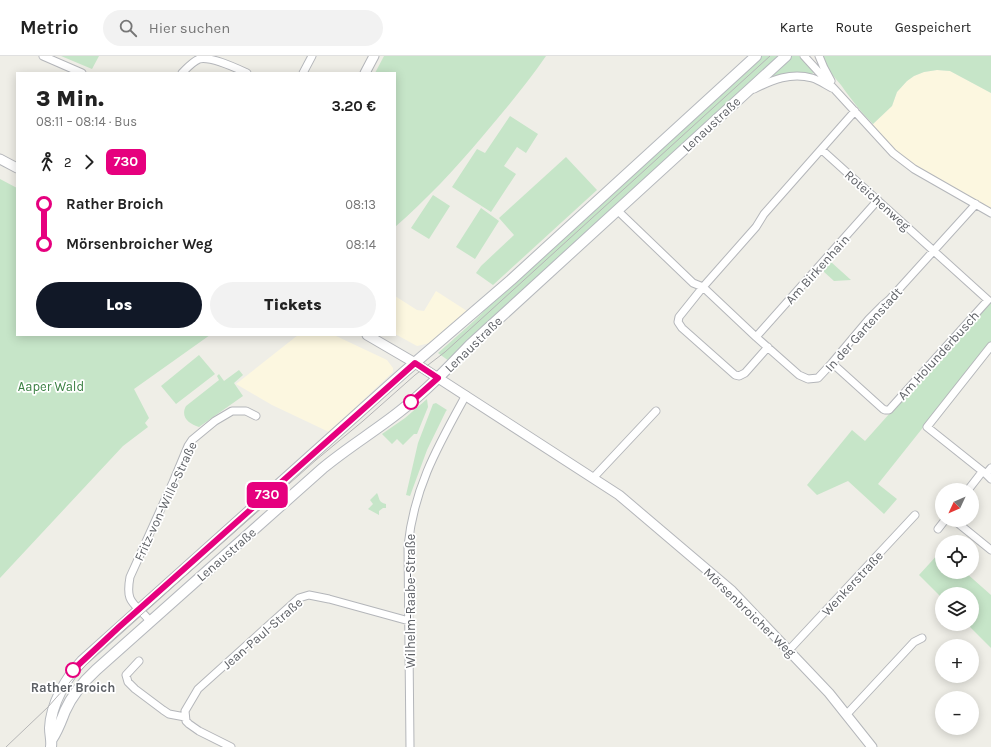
<!DOCTYPE html>
<html lang="de">
<head>
<meta charset="utf-8">
<style>
  body { margin:0; font-family:Karla,sans-serif; background:#f2f2f2; color:#222; height:100vh; display:flex; flex-direction:column; font-size:15px; white-space:nowrap }
  * { box-sizing:border-box; margin:0 }
  p { font-size:13px; color:#767676 }
  .icon { flex:none; width:22px; height:22px; fill:none; stroke:currentColor; stroke-width:2; stroke-linecap:round; stroke-linejoin:round }
  .map { position:relative; flex:1; overflow:hidden }
  .drawer { position:absolute; left:16px; top:16px; width:380px; height:264px; display:flex; flex-direction:column; background:#fff; border-radius:0px; box-shadow:0 2px 10px #0003 }
  .drawer>* { flex:none }
  .badge { padding:0 8px; border-radius:6px; font-size:14px; line-height:26px }
  .needle { width:26px; rotate:226deg }
  .buttons { position:absolute; left:935px; top:427px; display:grid; gap:8px }
  .buttons a { display:grid; place-items:center; width:44px; height:44px; border-radius:50%; background:#fff; box-shadow:0 2px 10px #0003; font-size:20px }
  .map>.badge { position:absolute; translate:-50% -50%; box-shadow:0 0 0 2px #fff }
  .legs { display:flex; align-items:center; gap:6px; height:44px; padding:0 20px; font-size:13px }
  .legs p { margin-inline-start:auto }
  .headline { display:flex; align-items:center; justify-content:space-between; height:68px; padding:0 20px }
  h1 { font-size:22px; font-weight:800; line-height:30px }
  .primary-button { display:flex; gap:8px; margin-top:auto; padding:8px 20px }
  .primary-button a { flex:1; height:46px; border-radius:24px; background:#111827; color:#fff; font-size:16px; font-weight:800; line-height:46px; text-align:center }
  .primary-button a+a { background:#f2f2f2; color:#222 }
  ul { padding:0 20px; list-style:none }
  li { display:flex; align-items:center; gap:14px; height:40px; font-size:15px }
  li i { display:grid; place-items:center; width:6px; height:100%; margin:0 5px; background:currentColor }
  li i::after { content:''; width:10px; height:10px; margin:-5px; border:3px solid; border-radius:50%; background:#fff }
  li p { margin-inline-start:auto }
  li:first-child i { background:linear-gradient(#0000 50%,currentColor 0) }
  li:last-child i { background:linear-gradient(currentColor 50%,#0000 0) }
  header { display:flex; align-items:center; gap:24px; box-sizing:border-box; height:56px; padding:0 20px; background:#fff; border-bottom:1px solid #e0e0e0 }
  header strong { font-size:19px }
  nav { display:flex; gap:22px; margin-inline-start:auto; font-size:14px }
  .search { width:280px; height:36px; background:#f2f2f2; display:flex; align-items:center; gap:10px; box-sizing:border-box; padding:0 14px; border-radius:22px; color:#767676; font-size:15px }
  .map>svg:first-child { display:block }
  .commercial { fill:#fcf7e0 }
  .green { fill:#c6e5c8 }
  .lines { fill:none; stroke-linecap:round; stroke-linejoin:round }
  .minor-casing { stroke:#b4b6ba; stroke-width:9 }
  .tertiary-casing { stroke:#b4b6ba; stroke-width:11 }
  .secondary-casing { stroke:#b5b8bd; stroke-width:12 }
  .minor { stroke:#fff; stroke-width:7 }
  .tertiary { stroke:#fff; stroke-width:9 }
  .secondary { stroke:#fff; stroke-width:10 }
  .tram { stroke:#b5b5b6; stroke-width:1 }
  .line-1-casing { stroke:#fff; stroke-width:9 }
  .line-1 { stroke:#e6007e; stroke-width:6 }
  .stop-1-dot { fill:#fff; stroke:#e6007e; stroke-width:2 }
  .labels { text-anchor:middle; stroke-width:3.5; stroke-linejoin:round; paint-order:stroke }
  .street-label { font-size:13px; fill:#5e6166; stroke:#fff }
  .park-label { font-size:13px; fill:#3b8043; stroke:#fff }
  .stop-label { font-size:13px; font-weight:bold; fill:#5e6166; stroke:#fff }
</style>
</head>
<body>
<header>
<strong>Metrio</strong>
<div class="search"><svg class="icon" aria-label="search" viewBox="0 0 24 24"><circle cx="10" cy="10" r="6"/><path d="M15 15l6 6"/></svg>Hier suchen</div>
<nav><a>Karte</a><a>Route</a><a>Gespeichert</a></nav>
</header>
<div class="map">
<svg width="991" height="691" viewBox="0 0 991 691">
  <rect width="100%" height="100%" fill="#efeee7"/>
  <path class="commercial" d="M937 14 950 15 991 37V156L910 109 872 73 873 68 892 50 897 36 907 25 914 20 924 16Z
    M436 235 467 255 430 287 417 290 395 278V240L417 254 424 255Z
    M298 279H334L387 304 393 312V316L329 376 272 349 236 328Z"/>
  <path class="green" d="M61 0H99L92 13Z
    M384 0H546C526 29 504 55 482 81 455 113 426 144 395 171V17H375Z
    M762 0H780L449 305 438 297 475 264 498 241Z
    M790 0H799L814 16 811 19 768 21Z
    M821 0H991V37L950 15 937 14 924 16 914 20 907 25 897 36 892 50 873 68C860 55 851 43 841 29 833 19 825 12 821 0Z
    M510 60 538 78 526 97 517 91 504 110 516 118 491 156 452 131 477 93 485 97Z
    M566 101 597 134 493 229 476 217 481 210 514 179 499 162Z
    M0 123 17 132V279H210L134 333 149 362 145 367 148 371 123 390 0 522Z
    M433 139 450 150 429 183 411 172Z
    M481 152 499 165 475 203 456 191Z
    M831 206 851 224 834 225 823 215Z
    M991 244V286L878 428 897 443 884 458 848 425 817 439 807 429 852 374 865 385Z
    M199 299 215 318 176 348 161 330Z
    M239 314 243 319 234 327 243 340 199 371C189 368 180 361 186 350L219 324 217 320 219 318 224 325Z
    M427 343 428 351 417 378H414L403 389 397 383 392 388 382 378 405 362Z
    M436 347 447 354 446 355 427 394 410 440 406 439 418 387 433 348Z
    M377 437C380 443 378 446 386 448V452H383L379 455V459L368 453 373 448 370 444Z
    M940 496 942 497V516H965L991 539V592L967 568H972V538H942V542L919 519Z"/>
  <g class="lines">
    <g class="minor-casing">
      <path id="minor" d="M43 0 82 17
        M804 0 893 97 914 113 991 157
        M819 0 824 12 831 25
        M182 17C187 12 192 6 199 3 211 0 236 12 247 17
        M303 17 312 0
        M754 33C772 24 791 16 812 22 819 24 826 29 832 32
        M822 94 988 244 889 354H885L883 353 832 307
        M617 154 693 227 703 231 756 281 799 319 808 323 818 322 832 307 869 263 882 250 889 244 976 148
        M756 281 878 144
        M768 291 745 317 739 320 735 319 682 272 678 266 679 261 703 231 756 171 764 158 855 55
        M991 412 986 418 991 423
        M986 418 927 371 991 290
        M594 421 656 355
        M968 434 982 416
        M954 464 991 494
        M938 473 945 464
        M150 565C134 546 125 548 130 521L173 426 188 390 192 384 215 365 232 355H246L256 360
        M789 594 915 459
        M139 605 126 619 128 626 135 633 163 654 169 658 185 661
        M847 658 914 586 922 582
        M231 691 199 675 189 668 186 665 185 655 198 633 299 542 309 539 329 543 409 565
        M410 691 408 490C414 431 438 390 466 339"/>
    </g>
    <g class="tertiary-casing">
      <path id="tertiary" d="M365 17 374 0
        M0 103 17 112
        M367 279 415 307 619 439 732 535 829 637 872 691"/>
    </g>
    <g class="secondary-casing">
      <path id="secondary" d="M52 683C58 674 61 665 65 655 72 639 83 626 96 614L323 412C347 392 375 375 399 356 425 336 448 312 470 289L786 0
        M51 691C52 684 50 679 50 672 51 648 66 622 82 605L403 317 511 224 756 0"/>
    </g>
    <use href="#minor" class="minor"/>
    <use href="#tertiary" class="tertiary"/>
    <use href="#secondary" class="secondary"/>
    <path class="tram" d="M6 691 48 651 77 618 98 597 316 404 363 365 415 319 445 296 770 0"/>
  </g>
  <g class="lines">
    <g class="line-1-casing">
      <path id="line-1" d="M73 614 119 571 415 307 438 322 411 346"/>
    </g>
    <use href="#line-1" class="line-1"/>
  </g>
  <g class="stop-1-dot">
    <circle cx="411" cy="346" r="7"/>
    <circle cx="73" cy="614" r="7"/>
  </g>
  <g class="labels">
    <g class="street-label">
      <text transform="translate(711 68) rotate(-43)" y="5">Lenaustraße</text>
      <text transform="translate(878 144) rotate(42)" y="5">Roteichenweg</text>
      <text transform="translate(817 213) rotate(-48)" y="5">Am Birkenhain</text>
      <text transform="translate(863 273) rotate(-48)" y="5">In der Gartenstadt</text>
      <text transform="translate(473 288) rotate(-44)" y="5">Lenaustraße</text>
      <text transform="translate(938 299) rotate(-48)" y="5">Am Holunderbusch</text>
      <text transform="translate(165 445) rotate(-65)" y="5">Fritz-von-Wille-Straße</text>
      <text transform="translate(226 498) rotate(-41)" y="5">Lenaustraße</text>
      <text transform="translate(852 527) rotate(-47)" y="5">Wenkerstraße</text>
      <text transform="translate(410 545) rotate(-90)" y="5">Wilhelm-Raabe-Straße</text>
      <text transform="translate(750 556) rotate(44)" y="5">Mörsenbroicher Weg</text>
      <text transform="translate(262 577) rotate(-41)" y="5">Jean-Paul-Straße</text>
    </g>
    <g class="park-label">
      <text x="51" y="335">Aaper Wald</text>
    </g>
    <g class="stop-label">
      <text x="73" y="636">Rather Broich</text>
    </g>
  </g>
</svg>
<div class="buttons">
<a><svg class="needle" viewBox="-14 -14 28 28"><path d="M0-13l5 13h-10z" fill="#e53935"/><path d="M0 13l5-13h-10z" fill="#767676"/></svg></a>
<a><svg class="icon" aria-label="locate" viewBox="0 0 24 24"><circle cx="12" cy="12" r="6"/><path d="M12 2v4M12 18v4M2 12h4M18 12h4"/></svg></a>
<a><svg class="icon" aria-label="layers" viewBox="0 0 24 24"><path d="M12 4l9 5-9 5-9-5zM3 14l9 5 9-5"/></svg></a>
<a>+</a>
<a>−</a>
</div>
<b class="badge" style="left:267px;top:439px;background:#e6007e;color:#fff">730</b>
<section class="drawer">
<div class="headline"><div><h1>3 Min.</h1><p>08:11 – 08:14 · Bus</p></div><b>3.20 €</b></div>
<div class="legs"><svg class="icon" aria-label="walk" viewBox="0 0 24 24"><circle cx="13" cy="4" r="2"/><path d="M13 8l-2 6 4 7M11 14l-3 7M7 12l3-4h3l4 4"/></svg>2<svg class="icon" aria-label="forward" viewBox="0 0 24 24"><path d="M9 5l7 7-7 7"/></svg><b class="badge" style="background:#e6007e;color:#fff">730</b></div>
<ul>
<li><i style="color:#e6007e"></i><b>Rather Broich</b><p>08:13</p></li>
<li><i style="color:#e6007e"></i><b>Mörsenbroicher Weg</b><p>08:14</p></li>
</ul>
<div class="primary-button"><a>Los</a><a>Tickets</a></div>
</section>
</div>
</body>
</html>
